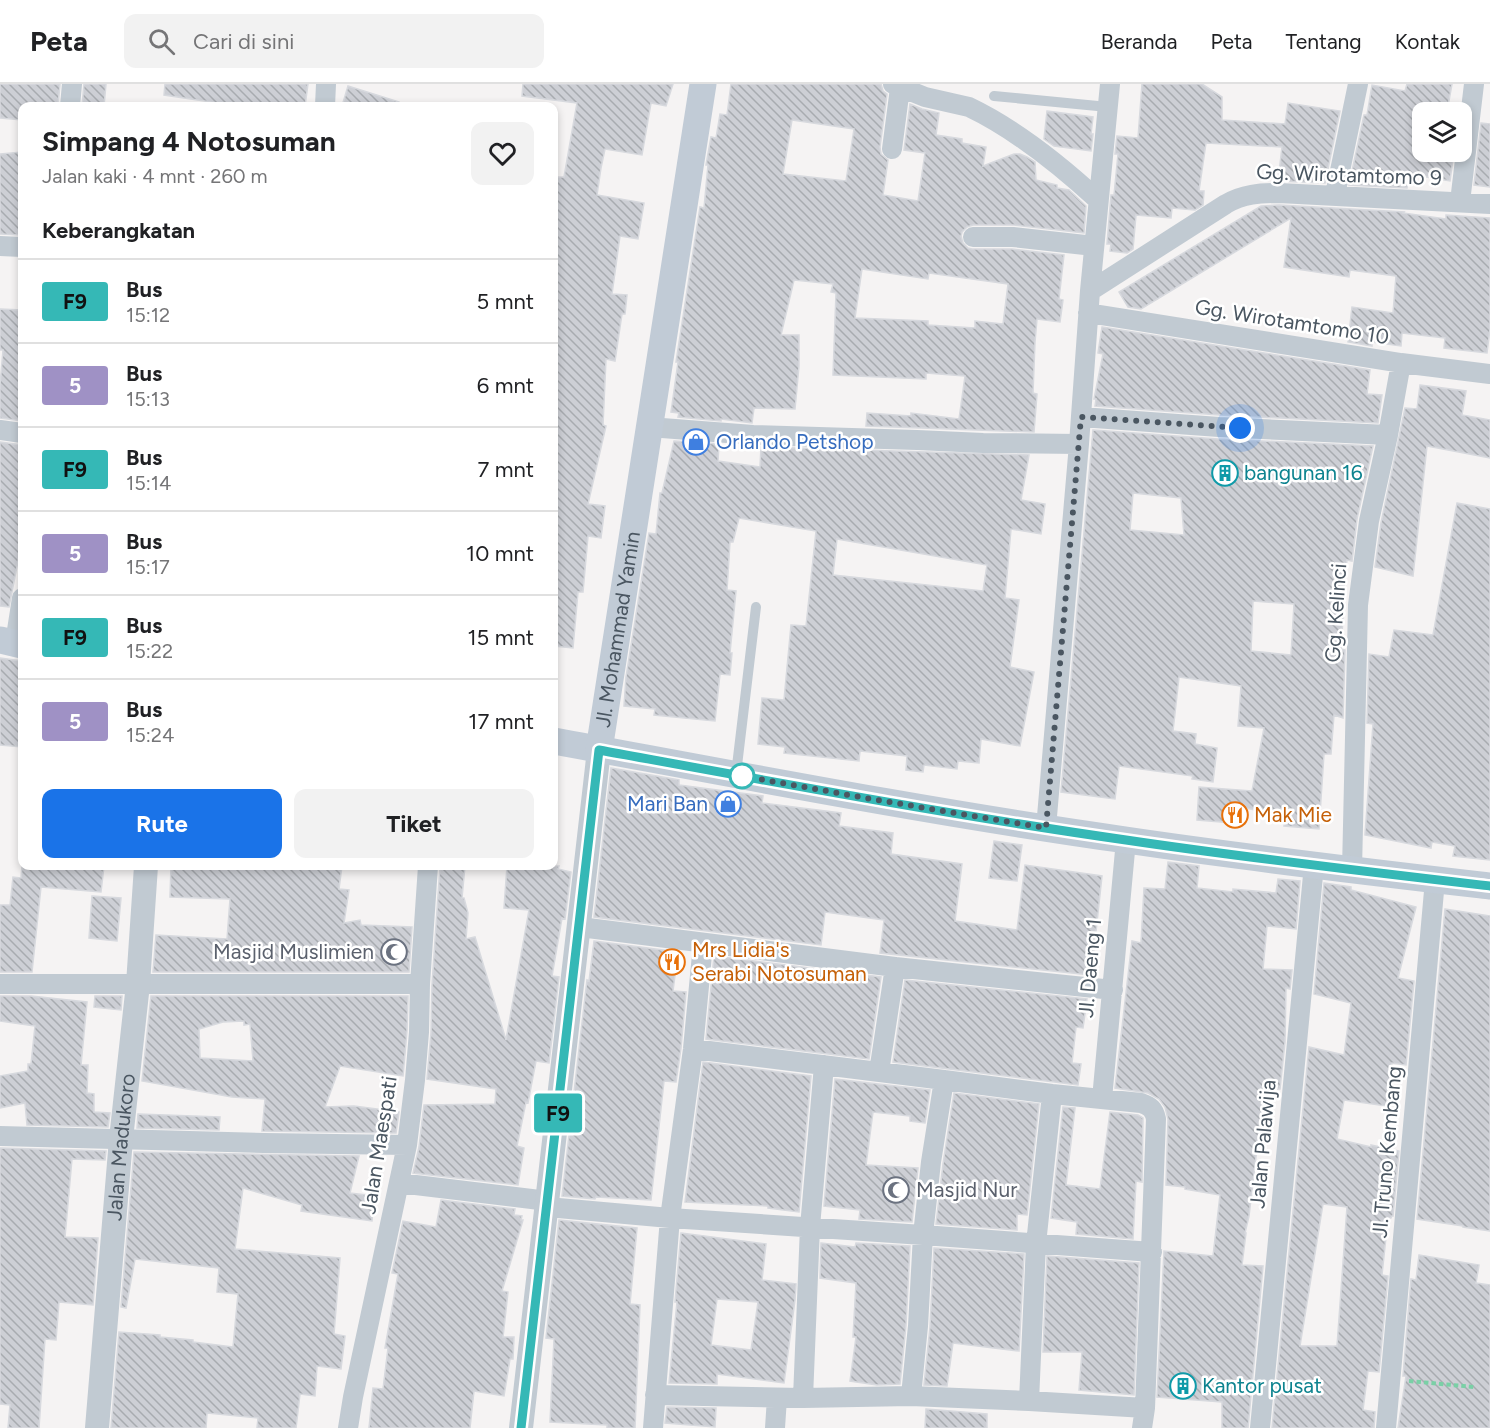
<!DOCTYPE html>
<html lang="id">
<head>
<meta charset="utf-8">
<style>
  body { margin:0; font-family:Figtree,sans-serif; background:#f2f2f2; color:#202124; height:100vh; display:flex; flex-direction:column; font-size:22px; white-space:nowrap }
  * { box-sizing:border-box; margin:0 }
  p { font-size:20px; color:#757577 }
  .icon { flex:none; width:33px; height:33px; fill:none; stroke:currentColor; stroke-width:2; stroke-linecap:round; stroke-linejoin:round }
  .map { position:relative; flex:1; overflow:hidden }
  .panel { position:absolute; left:18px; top:18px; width:540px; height:768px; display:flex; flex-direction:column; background:#fff; border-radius:12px; box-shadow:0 3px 9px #0003 }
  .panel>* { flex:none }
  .badge { padding:0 12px; border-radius:4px; font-size:21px; line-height:39px }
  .tools { position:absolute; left:1412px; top:18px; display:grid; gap:12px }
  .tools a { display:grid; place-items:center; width:60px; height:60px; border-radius:12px; background:#fff; box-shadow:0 3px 9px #0003; font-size:30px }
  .you { position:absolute; width:30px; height:30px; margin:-15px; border:4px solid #fff; border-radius:50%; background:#1a73e8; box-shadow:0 0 0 9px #1a73e833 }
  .map>.badge { position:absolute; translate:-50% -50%; box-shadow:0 0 0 3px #fff }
  h2 { padding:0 24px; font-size:22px; line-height:54px }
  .round { display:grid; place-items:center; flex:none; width:63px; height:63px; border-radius:12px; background:#f2f2f2 }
  .summary { display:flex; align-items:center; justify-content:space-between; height:102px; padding:0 24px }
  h1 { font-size:28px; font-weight:700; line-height:45px }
  .primary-button { display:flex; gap:12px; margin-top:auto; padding:12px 24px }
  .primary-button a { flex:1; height:69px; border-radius:12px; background:#1a73e8; color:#fff; font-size:24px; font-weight:700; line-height:69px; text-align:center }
  .primary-button a+a { background:#f2f2f2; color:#202124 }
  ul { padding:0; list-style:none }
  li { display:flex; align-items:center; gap:18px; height:84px; padding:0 24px; border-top:2px solid #e0e0e0 }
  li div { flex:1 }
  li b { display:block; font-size:22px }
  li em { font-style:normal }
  li .badge { min-width:66px; font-weight:700; text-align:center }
  header { display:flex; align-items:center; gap:36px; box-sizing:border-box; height:84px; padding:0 30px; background:#fff; border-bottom:2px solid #e0e0e0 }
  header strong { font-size:28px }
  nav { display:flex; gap:33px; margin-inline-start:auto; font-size:21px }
  .search { width:420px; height:54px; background:#f2f2f2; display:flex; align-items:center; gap:15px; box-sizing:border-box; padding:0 21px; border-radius:12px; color:#757577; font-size:22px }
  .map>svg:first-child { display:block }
  .building { fill:url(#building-back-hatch); stroke:#d7d9de; stroke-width:1.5; fill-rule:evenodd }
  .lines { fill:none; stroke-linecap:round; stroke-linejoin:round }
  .path { stroke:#7ad0a6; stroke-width:4; stroke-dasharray:4.5 3; stroke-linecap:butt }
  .service { stroke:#c1cad2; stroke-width:10 }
  .minor { stroke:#c1cad2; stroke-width:20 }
  .tertiary { stroke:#c1cad2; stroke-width:24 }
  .secondary { stroke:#c1cbd6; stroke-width:27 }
  .line-casing { stroke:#fff; stroke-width:14 }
  .line { stroke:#35b8b6; stroke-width:9 }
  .walk { stroke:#4a5661; stroke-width:6; stroke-dasharray:0 10.8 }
  .stop-dot { fill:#fff; stroke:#35b8b6; stroke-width:3 }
  .labels { text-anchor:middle; stroke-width:5; stroke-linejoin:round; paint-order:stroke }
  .street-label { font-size:21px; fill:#4a5661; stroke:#fff }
  .shop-label { font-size:21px; fill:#366cbe; stroke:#fff; text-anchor:start }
  .culture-label { font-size:21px; fill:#0d838f; stroke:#fff; text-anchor:start }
  .food-label { font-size:21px; fill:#c56008; stroke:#fff; text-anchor:start }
  .worship-label { font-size:21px; fill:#5b616d; stroke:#fff; text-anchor:end }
</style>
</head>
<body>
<header>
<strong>Peta</strong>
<div class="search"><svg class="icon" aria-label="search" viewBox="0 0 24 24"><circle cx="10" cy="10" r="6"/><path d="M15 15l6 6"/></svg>Cari di sini</div>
<nav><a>Beranda</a><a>Peta</a><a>Tentang</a><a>Kontak</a></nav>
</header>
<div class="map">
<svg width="1490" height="1344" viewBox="0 0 1490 1344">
  <defs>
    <pattern id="building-back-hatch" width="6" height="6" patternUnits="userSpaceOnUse" patternTransform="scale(1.5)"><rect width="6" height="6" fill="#cdcfd5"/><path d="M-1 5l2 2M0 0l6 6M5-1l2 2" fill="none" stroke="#a8abb0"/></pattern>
  </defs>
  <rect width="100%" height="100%" fill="#f5f3f3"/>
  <path class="building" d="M0 0H60L58 22H22V36L0 34Z
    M84 0H106L104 22H82Z
    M165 0H308L305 22H217L218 19 164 11Z
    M523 0H673L666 22 651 19 642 71 605 65 601 84 597 111 644 119 638 155 620 152 612 210 627 211 625 230H622L615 277 606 275 603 341 606 342 588 420 605 422 601 454 588 452 583 508H578L573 564 554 562V93H564L577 19 522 12Z
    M731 0H881L883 7 887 10 880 63 881 70 888 76 883 111 918 117 925 69 904 66 910 20 922 25 939 29 936 51 962 55V59L986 63 983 82 1014 70H1020L1027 73 1035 78 1036 96 1057 101V104L1069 106 1086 122 1084 149 1014 141H973L967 143 962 148 961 152 963 159 968 164 972 165H1012L1064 171 1059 215 1063 216 1060 238 1037 235 1035 258 1033 309 1037 310 1034 348 866 342 867 329 911 332V329L959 335 965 292 926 289V295L833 291 836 209 831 208 833 200 794 196 781 251H799V282L795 325 754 324 752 339 721 335V337L678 333 679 329 671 328 678 278H676L700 123 704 124 708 81H706L711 53 716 54 720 30 727 31ZM792 36 854 45 846 97 783 90ZM862 185 928 195 929 189 1008 200 1003 240 975 237V244L928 241V237L855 234Z
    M1142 0H1202L1222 13V36L1285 40 1288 19 1340 27 1325 99 1278 97 1282 63 1206 59 1199 107H1204L1203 121 1195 126 1172 124 1171 134 1136 131 1133 165 1127 169 1110 167 1111 160H1107L1111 111H1114L1118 70H1115L1117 52 1138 54Z
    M1407 0H1452L1447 28H1422V68H1454L1450 97 1408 90 1407 104 1349 101 1364 31H1367L1372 1 1405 7Z
    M348 2 399 18 398 22H342Z
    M1047 27 1093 33 1091 50H1093L1091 67 1054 62 1044 55Z
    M1481 39 1490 40V103L1474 101Z
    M22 68V151L0 150V70Z
    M1279 121 1404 128 1403 129 1446 135V131L1490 134V245L1487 269 1444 264 1445 254 1402 249 1401 262 1372 258V262L1348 258 1352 223 1393 229 1396 192 1350 186 1349 193 1284 183 1291 134 1141 225 1128 223 1119 208 1261 122Z
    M0 225 22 226V337L0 334V301L3 266H0Z
    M1102 243 1370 286 1367 310 1382 311 1378 339 1220 331 1095 322 1096 315H1094L1103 270 1098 269Z
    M1420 301 1466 307 1462 331 1490 336V374L1427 362 1413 492 1375 483 1381 439 1405 324 1417 325Z
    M1093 346 1218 355 1373 362 1357 435 1352 477 1347 476 1341 534H1343L1341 565 1345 566 1343 634 1334 631 1331 670H1324L1319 745 1284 742 1285 733 1246 724 1245 740 1197 736 1199 703 1252 707 1264 644 1238 642 1241 602 1179 593 1173 647 1196 650 1195 660 1217 664 1213 698 1192 695 1193 692 1119 682 1115 715 1061 708ZM1133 409 1181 414 1184 451 1130 446ZM1253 517 1294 520 1291 571 1251 567Z
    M674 357 719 360 718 377 760 383 761 363 1029 371 1021 416 1045 420 1041 450 1011 445 1005 514 1019 516 1010 583 1034 588 1020 662 981 655 979 679 958 677 957 685 924 681 923 688 906 686 907 672 860 667 859 677 784 669 785 663 758 660 762 614 784 616 791 541 806 542 816 447 739 434 733 458H730L727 506 736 507 730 569H732L730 591 720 590 715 637 654 631 655 625 624 622 626 593 649 449 656 450 660 409H662ZM837 455 987 481 983 507 833 491Z
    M0 358 22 361V457L9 523 0 522Z
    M1457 419 1490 425V776L1453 772 1455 762 1432 758 1431 764 1365 751 1373 640 1367 639 1369 570 1389 573 1394 546 1433 551Z
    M0 574 22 577V663L0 661Z
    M611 684 679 696V701L763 712 762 719 841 729 839 742 893 749 891 770 962 780 955 837 1017 846 1025 781 1102 792 1092 885H1091L1090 891 880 869 884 836 825 828 821 861 594 833Z
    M994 757 1022 761 1017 797 989 794Z
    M1168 778 1199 782 1197 804 1233 808V805L1276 809 1278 795 1300 797 1296 845 1267 842 1263 885 1292 886 1290 905 1286 904 1285 958 1280 1005H1264L1249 1132 1245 1149H1246L1242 1181 1263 1182 1248 1344H1222V1318L1157 1313 1164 1167 1213 1172 1220 1111 1185 1105V1103L1166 1101 1168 1035 1165 1023 1159 1015 1148 1009 1115 1004 1132 857 1141 859 1144 804 1165 805Z
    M22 782H104L101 808 41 803 32 888H0V821H10L13 793 21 794Z
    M171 782H342L339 805 349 806 344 839 360 836 361 841 412 843 409 888H153L156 851 227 855 230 815 170 813Z
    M440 782H465L462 814H464L468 829 466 855 475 853 506 956 529 826 504 824 507 782H559L558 785 571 788 565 835 562 834 552 892 559 893 549 979 536 977 528 1019 526 1018 517 1062 524 1064 518 1101 413 1089 419 1063 424 1021 495 1020 496 1005 427 995 431 949 432 901Z
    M1324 799 1351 803V806L1416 823 1398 894 1414 897 1406 981 1392 979 1386 1022 1344 1016 1337 1055 1371 1063V1061L1399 1067 1393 1132H1392L1391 1134H1388L1382 1191 1388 1192 1379 1288 1368 1287 1363 1326 1375 1328 1374 1344H1272L1309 963 1344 971 1351 919 1314 910ZM1323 1120 1347 1123 1337 1262H1300Z
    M92 812 121 814 117 857 89 854Z
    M1445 825 1490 832V1147L1463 1143V1142L1417 1135Z
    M594 857 678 868 673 907 686 908 681 964 676 998 664 997 651 1116 596 1113 595 1115 562 1112 587 896 589 897Z
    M714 872 881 893 869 975 706 955Z
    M905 896 1087 915 1083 944 1076 943 1072 979 1081 980 1078 1001 893 978Z
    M0 912H31L87 918 81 981H88L87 1009 94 1010V1028L110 1029 108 1043 27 1041 25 1019 0 1024V992L28 987V980H31L35 942 0 937Z
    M95 912H122L121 926 94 923Z
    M151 912H408L407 947 403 992 340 982 325 1023 354 1022 399 1028 396 1049 262 1047 265 1015 232 1013 142 997ZM244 937V941L250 940 253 977 200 974 199 945 223 938Z
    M703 978 811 992 799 1128 768 1124V1122L685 1118Z
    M835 995 930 1006 925 1039 910 1037V1032L873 1028 866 1081 918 1084 912 1138 859 1135 860 1126 824 1122Z
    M954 1009 1039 1020 1027 1131 1017 1130V1146L936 1140 943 1080Z
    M1063 1023 1075 1024 1066 1101 1100 1105 1110 1028 1138 1031 1143 1034 1142 1098 1136 1097 1133 1155 1076 1150 1077 1138 1051 1134Z
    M138 1030 220 1033 219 1046 137 1044Z
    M0 1064 106 1067 105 1076 72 1075 65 1153 98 1154 93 1221 59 1218 56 1256 45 1255 39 1344H8L10 1321 0 1320Z
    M134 1068 359 1072 350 1109 374 1112 372 1137 301 1127 302 1121 243 1104 235 1165 340 1174 334 1250 345 1252 341 1285 317 1282 315 1312 300 1310 296 1344H257L258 1334 207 1329 206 1344H111L119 1248 160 1251V1253L193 1256V1258L233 1263 238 1210 217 1208 219 1184 135 1175 126 1224 121 1223Z
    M441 1116 515 1125 514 1131 522 1132 521 1136H523L502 1207 508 1208 503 1253H514L513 1275H510L504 1312 474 1307 470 1344H369L373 1304 383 1305 388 1264H385L398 1190 392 1189 403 1137 436 1143Z
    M559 1136 637 1144 630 1220 640 1221 635 1344H607V1341L550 1338 554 1255 546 1254Z
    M681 1149 766 1160 762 1196 796 1200 795 1216 784 1299 717 1290V1300L669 1299 677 1218H675ZM717 1215 758 1218 751 1266 711 1261Z
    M821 1159 855 1163 856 1159 910 1162 906 1241 900 1300 877 1301 850 1297 856 1253H853L856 1199 820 1194Z
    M934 1164 1024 1170 1019 1267 953 1259 947 1302 924 1301 930 1243Z
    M1419 1171 1479 1181 1476 1199 1490 1201V1344H1398L1406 1292H1403L1411 1195 1416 1196Z
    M1047 1172 1139 1179 1134 1311 1079 1306 1082 1268H1043Z
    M667 1323 716 1324 715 1343 665 1339Z
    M926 1325 987 1330V1344H925Z"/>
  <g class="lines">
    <path class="path" d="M1409 1297 1474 1303"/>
    <path class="service" d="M994 12 1108 23
      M736 690 756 523"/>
    <path class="minor" d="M893 0 925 13 969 23C1017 46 1059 80 1098 116
      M70 22 72 0
      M325 22 326 0
      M892 65 900 4
      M1335 111 1358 0
      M1460 118 1474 0
      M973 153H1013L1094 162
      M0 162 22 163
      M1090 207 1226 120C1243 110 1260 109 1279 109L1490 120
      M1088 229 1401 279 1490 290
      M1081 333 1219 343 1388 351
      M649 343 753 351 917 356 983 359 1079 360
      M0 346 22 349
      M15 559 22 514
      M1046 744 1079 360 1090 207 1110 0
      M1352 786 1358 521 1369 437 1388 351 1401 279
      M580 843 895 883 1113 906
      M0 900H420
      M693 965 944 996 1052 1010 1141 1019C1150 1022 1154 1025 1156 1035L1145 1324 1142 1344
      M879 988 895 883
      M1102 1015 1126 756
      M0 1052 264 1059 407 1061
      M399 1099 548 1117
      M547 1123 670 1134 923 1151 1152 1168
      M655 1311 803 1314 911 1312 1029 1317 1145 1324
      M911 1312 918 1242 923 1151 931 1078 944 996
      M803 1314 810 1143 824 981
      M1029 1317 1036 1160 1052 1010
      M348 1344 353 1313 407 1061 415 996 419 948 420 900 428 782
      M653 1344 670 1134 693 965 703 860
      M775 1344 777 1314
      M1260 1344 1314 781
      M1386 1344 1435 796"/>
    <g class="tertiary">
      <path id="s1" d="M97 1344 121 1055 138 900 146 782"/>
      <path d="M521 1344 599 666"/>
    </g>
    <g class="secondary">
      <path d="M0 556 22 561"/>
      <path d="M554 657C744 692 934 729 1126 756 1247 774 1369 788 1490 802"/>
      <path id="s2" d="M599 666 703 0"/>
    </g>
  </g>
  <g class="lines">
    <g class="line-casing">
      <path id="line" d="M521 1344 599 666C774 698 950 731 1126 756 1247 774 1369 788 1490 802"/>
    </g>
    <use href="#line" class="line"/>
    <path class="walk" d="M742 692 736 691 883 717 1046 744 1081 333 1240 344"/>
  </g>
  <defs>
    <g id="shop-ring" transform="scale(1.35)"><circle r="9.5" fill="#fff" stroke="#3f7fe0" stroke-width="1.5"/><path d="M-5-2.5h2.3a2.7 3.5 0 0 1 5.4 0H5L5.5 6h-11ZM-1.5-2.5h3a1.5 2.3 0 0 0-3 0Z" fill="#3f7fe0"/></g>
    <g id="building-ring" transform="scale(1.35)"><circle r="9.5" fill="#fff" stroke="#0f9aa8" stroke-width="1.5"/><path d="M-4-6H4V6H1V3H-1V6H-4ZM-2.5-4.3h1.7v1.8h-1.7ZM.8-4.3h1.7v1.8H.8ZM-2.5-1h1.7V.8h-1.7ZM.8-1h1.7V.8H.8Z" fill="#0f9aa8"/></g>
    <g id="restaurant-ring" transform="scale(1.35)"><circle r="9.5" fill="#fff" stroke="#e8710a" stroke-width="1.5"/><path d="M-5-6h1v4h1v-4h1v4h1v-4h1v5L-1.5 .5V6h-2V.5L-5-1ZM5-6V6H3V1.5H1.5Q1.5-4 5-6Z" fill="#e8710a"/></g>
    <g id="mosque-ring" transform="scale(1.35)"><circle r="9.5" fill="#fff" stroke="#6b7280" stroke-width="1.5"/><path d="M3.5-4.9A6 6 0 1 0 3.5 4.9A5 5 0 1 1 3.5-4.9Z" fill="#6b7280"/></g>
  </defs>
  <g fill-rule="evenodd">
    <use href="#shop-ring" x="696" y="358"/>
    <use href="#building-ring" x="1225" y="389"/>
    <use href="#shop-ring" x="728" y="720"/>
    <use href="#restaurant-ring" x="1235" y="731"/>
    <use href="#mosque-ring" x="394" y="868"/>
    <use href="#restaurant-ring" x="672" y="878"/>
    <use href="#mosque-ring" x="896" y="1106"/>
    <use href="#building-ring" x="1183" y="1302"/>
  </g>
  <circle class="stop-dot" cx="742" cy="692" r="12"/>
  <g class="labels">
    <g class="street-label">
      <text transform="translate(1349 91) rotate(2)" y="7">Gg. Wirotamtomo 9</text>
      <text transform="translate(1292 238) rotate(9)" y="7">Gg. Wirotamtomo 10</text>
      <text transform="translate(1336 529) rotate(-86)" y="7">Gg. Kelinci</text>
      <text dy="7" stroke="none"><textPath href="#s2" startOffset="122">Jl. Mohammad Yamin</textPath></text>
      <text transform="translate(1090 884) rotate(-85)" y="7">Jl. Daeng 1</text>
      <text transform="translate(1263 1060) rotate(-85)" y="7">Jalan Palawija</text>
      <text transform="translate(379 1061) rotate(-81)" y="7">Jalan Maespati</text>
      <text dy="7" stroke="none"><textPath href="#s1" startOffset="282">Jalan Madukoro</textPath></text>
      <text transform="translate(1387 1068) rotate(-85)" y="7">Jl. Truno Kembang</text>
    </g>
    <g class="shop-label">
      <text x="716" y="365">Orlando Petshop</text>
      <text x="708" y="727" text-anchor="end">Mari Ban</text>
    </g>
    <g class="culture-label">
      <text x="1244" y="396">bangunan 16</text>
      <text x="1202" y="1309">Kantor pusat</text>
    </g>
    <g class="food-label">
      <text x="1254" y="738">Mak Mie</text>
      <text x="692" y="873">Mrs Lidia's<tspan x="692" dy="24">Serabi Notosuman</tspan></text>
    </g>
    <g class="worship-label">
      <text x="374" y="875">Masjid Muslimien</text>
      <text x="916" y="1113" text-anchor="start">Masjid Nur</text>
    </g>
  </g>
</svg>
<div class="tools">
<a><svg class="icon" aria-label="layers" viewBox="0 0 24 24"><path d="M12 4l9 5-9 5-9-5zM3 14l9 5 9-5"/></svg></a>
</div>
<div class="you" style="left:1240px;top:344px"></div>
<b class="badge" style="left:558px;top:1029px;background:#35b8b6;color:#111">F9</b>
<section class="panel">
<div class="summary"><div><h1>Simpang 4 Notosuman</h1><p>Jalan kaki · 4 mnt · 260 m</p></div><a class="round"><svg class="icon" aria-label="heart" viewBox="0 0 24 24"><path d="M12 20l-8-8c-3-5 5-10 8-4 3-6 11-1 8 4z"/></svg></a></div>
<h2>Keberangkatan</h2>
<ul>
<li><span class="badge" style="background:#35b8b6;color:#111">F9</span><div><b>Bus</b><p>15:12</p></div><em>5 mnt</em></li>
<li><span class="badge" style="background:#9f91c5;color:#fff">5</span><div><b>Bus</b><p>15:13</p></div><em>6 mnt</em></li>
<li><span class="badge" style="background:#35b8b6;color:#111">F9</span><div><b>Bus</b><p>15:14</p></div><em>7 mnt</em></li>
<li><span class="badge" style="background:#9f91c5;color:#fff">5</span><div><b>Bus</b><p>15:17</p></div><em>10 mnt</em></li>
<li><span class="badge" style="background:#35b8b6;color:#111">F9</span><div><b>Bus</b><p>15:22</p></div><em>15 mnt</em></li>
<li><span class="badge" style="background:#9f91c5;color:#fff">5</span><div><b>Bus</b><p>15:24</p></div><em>17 mnt</em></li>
</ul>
<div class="primary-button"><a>Rute</a><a>Tiket</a></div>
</section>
</div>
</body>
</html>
